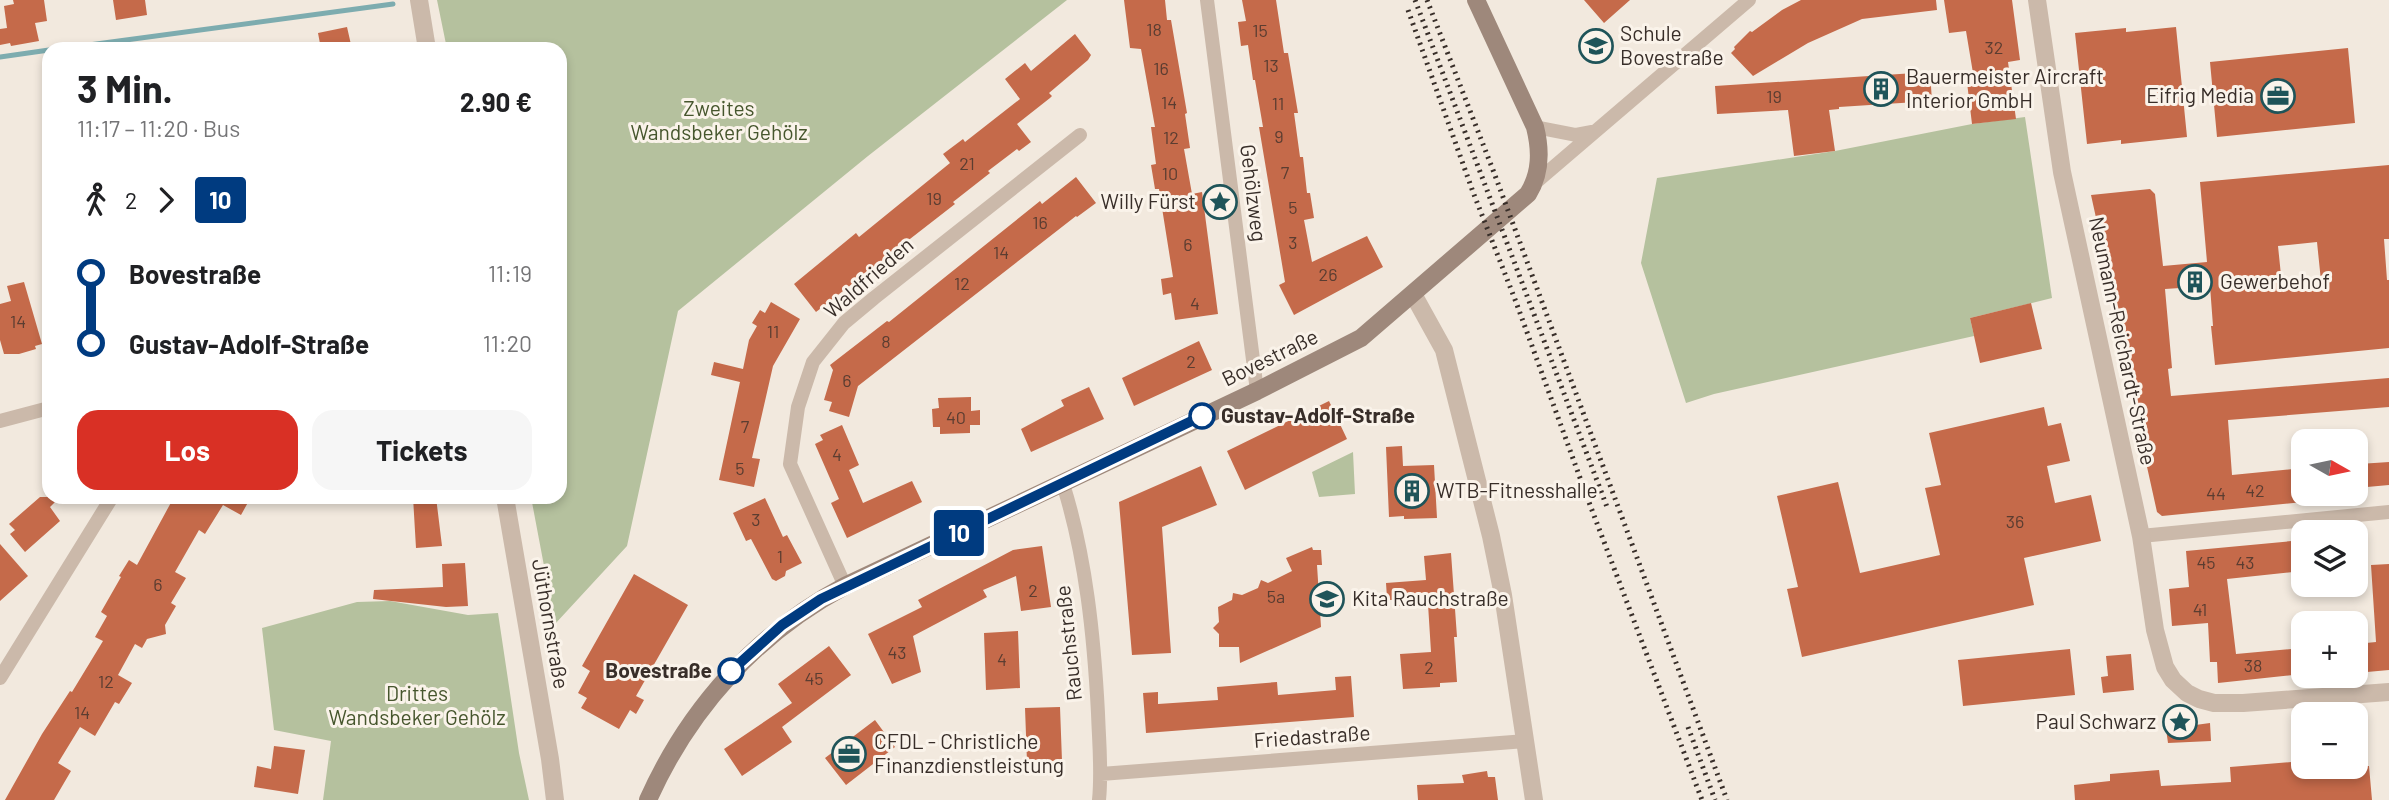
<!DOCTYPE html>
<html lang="de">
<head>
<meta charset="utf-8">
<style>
  body { margin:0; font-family:Barlow,sans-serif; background:#f6f6f6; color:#202124; height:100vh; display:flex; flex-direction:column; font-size:26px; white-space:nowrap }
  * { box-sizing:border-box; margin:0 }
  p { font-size:23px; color:#757577 }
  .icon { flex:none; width:38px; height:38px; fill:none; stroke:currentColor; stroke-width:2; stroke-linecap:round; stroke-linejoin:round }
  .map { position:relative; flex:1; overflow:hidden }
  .drawer { position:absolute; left:42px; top:42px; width:525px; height:462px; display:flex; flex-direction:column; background:#fff; border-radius:21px; box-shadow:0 4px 10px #0003 }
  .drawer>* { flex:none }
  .badge { padding:0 14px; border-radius:5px; font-size:24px; line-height:46px }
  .needle { width:46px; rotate:99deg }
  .buttons { position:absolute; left:2291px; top:429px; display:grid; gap:14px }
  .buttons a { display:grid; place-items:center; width:77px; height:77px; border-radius:14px; background:#fff; box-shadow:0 4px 10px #0003; font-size:35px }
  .map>.badge { position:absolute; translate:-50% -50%; box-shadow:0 0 0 4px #fff }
  .legs { display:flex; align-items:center; gap:10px; height:77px; padding:0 35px; font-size:23px }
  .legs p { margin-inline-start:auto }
  .head { display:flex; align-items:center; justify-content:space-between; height:119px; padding:0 35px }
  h1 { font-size:38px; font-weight:700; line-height:52px }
  .action { display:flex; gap:14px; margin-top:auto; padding:14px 35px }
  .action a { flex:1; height:80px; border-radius:21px; background:#d93025; color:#fff; font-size:28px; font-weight:700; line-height:80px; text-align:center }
  .action a+a { background:#f6f6f6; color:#202124 }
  ul { padding:0 35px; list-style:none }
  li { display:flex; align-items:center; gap:24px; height:70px; font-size:26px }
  li i { display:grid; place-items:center; width:10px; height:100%; margin:0 9px; background:currentColor }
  li i::after { content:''; width:18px; height:18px; margin:-9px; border:5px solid; border-radius:50%; background:#fff }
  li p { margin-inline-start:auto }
  li:first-child i { background:linear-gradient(#0000 50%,currentColor 0) }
  li:last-child i { background:linear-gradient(currentColor 50%,#0000 0) }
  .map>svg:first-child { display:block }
  .green { fill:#b5c19e }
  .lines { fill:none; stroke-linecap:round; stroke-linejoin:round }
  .stream { stroke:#7dacaf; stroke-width:5 }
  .building { fill:#c56a4a; fill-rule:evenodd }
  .minor { stroke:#cbb9aa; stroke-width:14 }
  .tertiary { stroke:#cbb9aa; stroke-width:18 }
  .secondary { stroke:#9e887b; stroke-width:18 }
  .rail { stroke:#382e29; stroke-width:5; stroke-dasharray:2 5; stroke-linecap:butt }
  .line-1-casing { stroke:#fff; stroke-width:16 }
  .line-1 { stroke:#003b80; stroke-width:10 }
  .stop-1-dot { fill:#fff; stroke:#003b80; stroke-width:3.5 }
  .labels { text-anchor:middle; stroke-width:6; stroke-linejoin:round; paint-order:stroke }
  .number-label { font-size:18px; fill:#5b3d31 }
  .poi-label { font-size:21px; fill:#382e29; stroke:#faf3ea; text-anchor:start }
  .park-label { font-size:21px; fill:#46562d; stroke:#faf3ea }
  .street-label { font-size:21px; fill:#382e29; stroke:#faf3ea }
  .stop-label { font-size:21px; font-weight:bold; fill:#382e29; stroke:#faf3ea; text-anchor:start }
</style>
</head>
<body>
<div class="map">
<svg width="2389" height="800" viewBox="0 0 2389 800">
  <rect width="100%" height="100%" fill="#f2e9de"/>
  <path class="green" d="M437 0H1067L868 156 678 311 627 546 555 624 531 497H560V49H447Z
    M2025 117 2052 298 1970 318 1974 336 1714 394 1686 403 1641 263 1657 178 1835 151 1972 124Z
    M1353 452 1355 494 1319 497 1312 472Z
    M390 601 468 615 498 613 519 753 529 800H323L331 741 274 730 262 628 357 602Z"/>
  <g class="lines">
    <path class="stream" d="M59 49 393 4
      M0 57 49 50"/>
  </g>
  <path class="building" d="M13 0H44L47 21 35 23 39 41 11 46 10 43 0 45V29L7 28 4 6 14 4Z
    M113 0H145L147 15 116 20Z
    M1124 0H1165L1167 20H1171L1187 113 1185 114 1190 148 1184 149 1192 194 1202 192 1218 314 1175 320 1171 293 1163 295 1161 279 1173 277 1159 189H1155L1151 165 1156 164 1151 127H1155L1141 49 1130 48Z
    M1242 0H1276L1284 53H1288L1298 113H1294L1300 157H1303L1307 193H1310L1314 218 1304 220 1312 262 1367 236 1383 267 1294 315 1279 285 1285 282 1259 127H1263L1255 80H1253L1248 45 1241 46 1238 22 1246 21Z
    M1584 0H1630L1604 23Z
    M1801 0H1936L1937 10 1862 19 1808 43 1753 76 1731 53 1735 49 1734 47 1750 31 1752 32 1782 10Z
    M1944 0H2012L2020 60 2008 62 2016 119 1972 124 1966 74 1973 73 1966 31 1949 33Z
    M347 27 352 49H321L318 33Z
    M2176 27 2187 137 2121 144V140L2087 144 2075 33 2126 28V32Z
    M1075 34 1091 55 1088 60 1049 93 1052 96 1050 98 1017 124 1031 142 1019 151 1017 149 988 171 990 173 953 202 955 204 816 312 794 284 856 233 859 237 950 163 943 154 963 139 965 142 1020 99 1005 79 1025 63 1031 71Z
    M2348 48 2355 123 2217 137 2210 62Z
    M1930 72 1932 101 1839 107V109L1829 110 1835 151 1794 156 1788 110 1717 114 1715 86Z
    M2389 165V239H2384L2387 280H2389V348L2215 365 2211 326H2213L2210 286 2165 289 2172 368 2168 369 2171 396 2389 378V407L2228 420 2232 475 2303 468V502L2162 516 2157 512 2132 399H2136L2091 195 2150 189 2155 194 2163 266 2207 262 2200 182ZM2317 242 2321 281 2282 285 2278 246Z
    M1076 177 1096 203 1077 217 1076 216 858 386 849 417 829 411 832 402 824 400 833 370 830 365 887 321 889 322 1040 201 1042 204Z
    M24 282 42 344 35 346 36 349 19 354H4L0 340V304L11 301 7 286Z
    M771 302 800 319 773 366 752 458 760 459 754 487 719 480 740 382 711 375 714 362 743 369 749 340 757 326 752 323 760 310 765 313Z
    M2031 303 2042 349 1980 363 1970 318Z
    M1199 341 1212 370 1134 406 1122 378Z
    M1089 387 1104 419 1031 452 1021 429 1064 406 1061 400Z
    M971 397V411L980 410V425H970V433L940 434V427H933L932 409 939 408 938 398Z
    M1329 401 1347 439 1245 490 1227 451Z
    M2044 407 2048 426 2061 423 2070 461 2047 466 2055 503 2091 495 2101 541 2024 558 2034 605 1802 657 1787 589 1798 587 1777 496 1838 482 1860 573 1940 555 1925 488 1941 485 1929 433Z
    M842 425 859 465 849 470 863 503 912 481 922 502 847 538 831 503 839 499 815 444 823 440 820 435Z
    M1402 446 1403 466 1434 465 1437 518 1404 519V516L1389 517 1386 447Z
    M2389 462V485L2356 488V467H2359V464Z
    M1201 466 1217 505 1162 527 1171 653 1132 655 1119 502Z
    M40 497H60L50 507 60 521 25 552 10 534 15 530 9 524Z
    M174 497H251L241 515 223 505 205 534 199 530 175 572 186 578 171 603 176 606 165 625 166 634 147 639 142 648 135 644 118 675 132 683 119 704 115 702 95 736 80 727 58 763 71 771 54 800H5L42 734 70 691 72 692 103 641 95 637 107 616 101 612 121 577 119 576 129 560 137 565Z
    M413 497H436L442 546 416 548Z
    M765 498 783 537 787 535 802 563 786 571 785 576 776 581 772 579 751 539 746 541 733 513Z
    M2303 540V571L2227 579 2236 654 2303 648V674L2218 683 2217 662H2210L2208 623 2172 626 2169 589 2189 587 2186 551Z
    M0 544 28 576 0 601Z
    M1042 546 1051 607 1021 611 1016 576 983 590 987 597 913 636 921 672 892 684 868 634 922 607 918 600 1013 550Z
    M1312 547 1313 550H1321L1322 565H1317L1321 627 1240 663 1239 647H1219V634L1213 628 1219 622 1218 607 1232 600 1233 593 1242 595 1258 588 1261 580 1268 583 1292 571 1286 558Z
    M1451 553 1457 637H1454L1457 682 1440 683V687L1403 689 1400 654 1431 652 1428 604 1399 606V600H1389L1387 598 1386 583 1426 580 1424 556Z
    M465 563 468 606 446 607 373 599 374 590 443 587 442 564Z
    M2389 564V670L2356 673V644L2376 642 2371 565Z
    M634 574 688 605 636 696 644 700 636 714 630 710 619 729 581 708 587 698 578 693 590 671 582 666Z
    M1018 631 1020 688 986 690 984 633Z
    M829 646 851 675 782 727 792 742 742 776 724 749 792 703 778 684Z
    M2070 649 2075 695 1963 706 1958 660Z
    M2131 654 2134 690 2103 693 2101 677 2108 676 2106 656Z
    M1351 676 1354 717 1146 733 1143 693 1158 692V704L1218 700 1217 687 1277 682 1278 695 1336 690 1335 677Z
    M1060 707 1062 761 1027 762 1025 708Z
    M875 720 895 747 846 785 825 758Z
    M2210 723 2211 741 2168 743 2166 729Z
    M274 746 305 750 298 794 254 787 257 766 271 769Z
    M2303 761V766H2369L2372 800H2075L2074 785 2110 781V774L2159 770 2161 786 2231 782 2230 767Z
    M1487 771 1488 777H1495L1498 800H1418L1417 785 1464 783 1462 775Z"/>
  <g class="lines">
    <path class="minor" d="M1207 0 1257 391
      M1535 127 1576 135 1592 132
      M1535 183 1749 0
      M0 421 49 408
      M1063 484C1086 557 1094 637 1098 713 1099 743 1102 771 1099 800
      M2141 536 2389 512
      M845 586 790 464 798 407 813 362 844 323 874 298 1080 135
      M0 678 112 497
      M1101 774 1526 741"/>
    <path class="tertiary" d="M419 0 427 49
      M2037 0 2062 172 2141 536 2155 630 2165 667 2173 680 2187 693 2199 699 2214 703H2243L2389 692
      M1413 294 1444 350 1491 536 1503 595 1534 800
      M505 497 550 759 555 800"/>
    <path class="secondary" d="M648 800C689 708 757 633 845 586L1257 391 1361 338 1528 194C1541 173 1541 151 1535 127L1476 0"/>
    <path class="rail" d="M1415 0 1607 507
      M1427 0 1493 170 1727 800
      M1408 10 1473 192 1516 302 1587 497 1702 800
      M1688 727 1715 800"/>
  </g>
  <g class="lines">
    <g class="line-1-casing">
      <path id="line-1" d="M731 671 782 625 821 599 1202 416"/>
    </g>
    <use href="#line-1" class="line-1"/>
  </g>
  <defs>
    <g id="school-ring" transform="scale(1.75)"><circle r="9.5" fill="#faf3ea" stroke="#1f5459" stroke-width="1.5"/><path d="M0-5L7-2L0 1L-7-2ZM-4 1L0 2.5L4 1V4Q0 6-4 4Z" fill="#1f5459"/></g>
    <g id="building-ring" transform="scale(1.75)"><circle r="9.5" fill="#faf3ea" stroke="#1f5459" stroke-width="1.5"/><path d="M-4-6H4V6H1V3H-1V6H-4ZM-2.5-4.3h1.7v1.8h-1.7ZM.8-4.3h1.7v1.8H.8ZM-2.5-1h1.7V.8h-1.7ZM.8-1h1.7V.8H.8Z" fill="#1f5459"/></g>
    <g id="office-ring" transform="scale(1.75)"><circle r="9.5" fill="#faf3ea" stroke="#1f5459" stroke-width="1.5"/><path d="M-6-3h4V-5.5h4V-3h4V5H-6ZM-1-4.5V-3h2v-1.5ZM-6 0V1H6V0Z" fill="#1f5459"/></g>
    <g id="sight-ring" transform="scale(1.75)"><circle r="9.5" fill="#faf3ea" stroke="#1f5459" stroke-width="1.5"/><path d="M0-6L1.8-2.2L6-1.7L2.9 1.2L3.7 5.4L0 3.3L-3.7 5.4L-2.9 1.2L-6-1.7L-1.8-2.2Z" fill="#1f5459"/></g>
  </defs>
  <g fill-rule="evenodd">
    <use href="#school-ring" x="1596" y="46"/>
    <use href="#building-ring" x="1881" y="89"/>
    <use href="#office-ring" x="2278" y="96"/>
    <use href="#sight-ring" x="1220" y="202"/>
    <use href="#building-ring" x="2195" y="282"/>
    <use href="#building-ring" x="1412" y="491"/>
    <use href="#school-ring" x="1327" y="599"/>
    <use href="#sight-ring" x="2180" y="722"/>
    <use href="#office-ring" x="849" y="754"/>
  </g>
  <g class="stop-1-dot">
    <circle cx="1202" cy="416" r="12"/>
    <circle cx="731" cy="671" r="12"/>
  </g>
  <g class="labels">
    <g class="number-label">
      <text x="1154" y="36">18</text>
      <text x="1260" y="37">15</text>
      <text x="1994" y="54">32</text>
      <text x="1271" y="72">13</text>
      <text x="1161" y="75">16</text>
      <text x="1774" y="103">19</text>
      <text x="1169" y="109">14</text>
      <text x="1278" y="110">11</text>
      <text x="1279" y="143">9</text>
      <text x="1171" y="144">12</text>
      <text x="967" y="170">21</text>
      <text x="1285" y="179">7</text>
      <text x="1170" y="180">10</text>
      <text x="934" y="205">19</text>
      <text x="1293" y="214">5</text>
      <text x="1040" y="229">16</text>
      <text x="1293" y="249">3</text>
      <text x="1188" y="251">6</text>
      <text x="1001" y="259">14</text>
      <text x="1328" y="281">26</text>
      <text x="962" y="290">12</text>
      <text x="1195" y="310">4</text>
      <text x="18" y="328">14</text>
      <text x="773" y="338">11</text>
      <text x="886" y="348">8</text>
      <text x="1191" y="368">2</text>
      <text x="847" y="387">6</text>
      <text x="956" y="424">40</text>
      <text x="745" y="433">7</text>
      <text x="837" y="461">4</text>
      <text x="740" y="475">5</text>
      <text x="2255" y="497">42</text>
      <text x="2216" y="500">44</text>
      <text x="756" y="526">3</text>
      <text x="2015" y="528">36</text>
      <text x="780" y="563">1</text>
      <text x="2206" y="569">45</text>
      <text x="2245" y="569">43</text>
      <text x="158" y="591">6</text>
      <text x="1033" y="597">2</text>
      <text x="1276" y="603">5a</text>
      <text x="2200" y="616">41</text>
      <text x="897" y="659">43</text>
      <text x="1002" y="666">4</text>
      <text x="2253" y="672">38</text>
      <text x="1429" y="674">2</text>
      <text x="814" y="685">45</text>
      <text x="106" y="688">12</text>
      <text x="82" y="719">14</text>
    </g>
    <g class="poi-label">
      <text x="1620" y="41">Schule<tspan x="1620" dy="24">Bovestraße</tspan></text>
      <text x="1906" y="84">Bauermeister Aircraft<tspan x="1906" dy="24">Interior GmbH</tspan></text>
      <text x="2254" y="103" text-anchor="end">Eifrig Media</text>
      <text x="1196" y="209" text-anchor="end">Willy Fürst</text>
      <text x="2220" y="289">Gewerbehof</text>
      <text x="1436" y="498">WTB-Fitnesshalle</text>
      <text x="1352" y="606">Kita Rauchstraße</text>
      <text x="2156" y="729" text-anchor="end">Paul Schwarz</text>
      <text x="874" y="749">CFDL - Christliche<tspan x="874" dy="24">Finanzdienstleistung</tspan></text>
    </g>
    <g class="park-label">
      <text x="719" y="116">Zweites<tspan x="719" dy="24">Wandsbeker Gehölz</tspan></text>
      <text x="417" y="701">Drittes<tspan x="417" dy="24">Wandsbeker Gehölz</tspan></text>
    </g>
    <g class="street-label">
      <text transform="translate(1253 193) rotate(83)" y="7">Gehölzweg</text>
      <text transform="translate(869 278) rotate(-41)" y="7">Waldfrieden</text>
      <text transform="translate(2122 341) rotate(78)" y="7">Neumann-Reichardt-Straße</text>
      <text transform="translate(1270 358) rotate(-26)" y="7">Bovestraße</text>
      <text transform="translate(550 624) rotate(80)" y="7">Jüthornstraße</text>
      <text transform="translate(1069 643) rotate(-96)" y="7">Rauchstraße</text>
      <text transform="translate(1312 737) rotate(-4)" y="7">Friedastraße</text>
    </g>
    <g class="stop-label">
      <text x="1221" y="423">Gustav-Adolf-Straße</text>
      <text x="712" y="678" text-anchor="end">Bovestraße</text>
    </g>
  </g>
</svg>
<div class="buttons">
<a><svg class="needle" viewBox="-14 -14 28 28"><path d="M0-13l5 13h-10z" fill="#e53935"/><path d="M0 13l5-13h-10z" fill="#757577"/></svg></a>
<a><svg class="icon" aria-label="layers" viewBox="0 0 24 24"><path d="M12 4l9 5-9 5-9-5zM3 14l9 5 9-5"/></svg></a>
<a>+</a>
<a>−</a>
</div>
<b class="badge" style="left:959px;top:533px;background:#003b80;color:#fff">10</b>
<section class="drawer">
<div class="head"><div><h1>3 Min.</h1><p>11:17 – 11:20 · Bus</p></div><b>2.90 €</b></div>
<div class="legs"><svg class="icon" aria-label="walk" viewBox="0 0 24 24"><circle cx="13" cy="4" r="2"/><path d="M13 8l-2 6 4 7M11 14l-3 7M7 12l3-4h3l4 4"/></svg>2<svg class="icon" aria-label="forward" viewBox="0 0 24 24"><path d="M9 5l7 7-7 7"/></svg><b class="badge" style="background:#003b80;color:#fff">10</b></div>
<ul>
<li><i style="color:#003b80"></i><b>Bovestraße</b><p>11:19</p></li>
<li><i style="color:#003b80"></i><b>Gustav-Adolf-Straße</b><p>11:20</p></li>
</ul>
<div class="action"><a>Los</a><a>Tickets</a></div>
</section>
</div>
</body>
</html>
